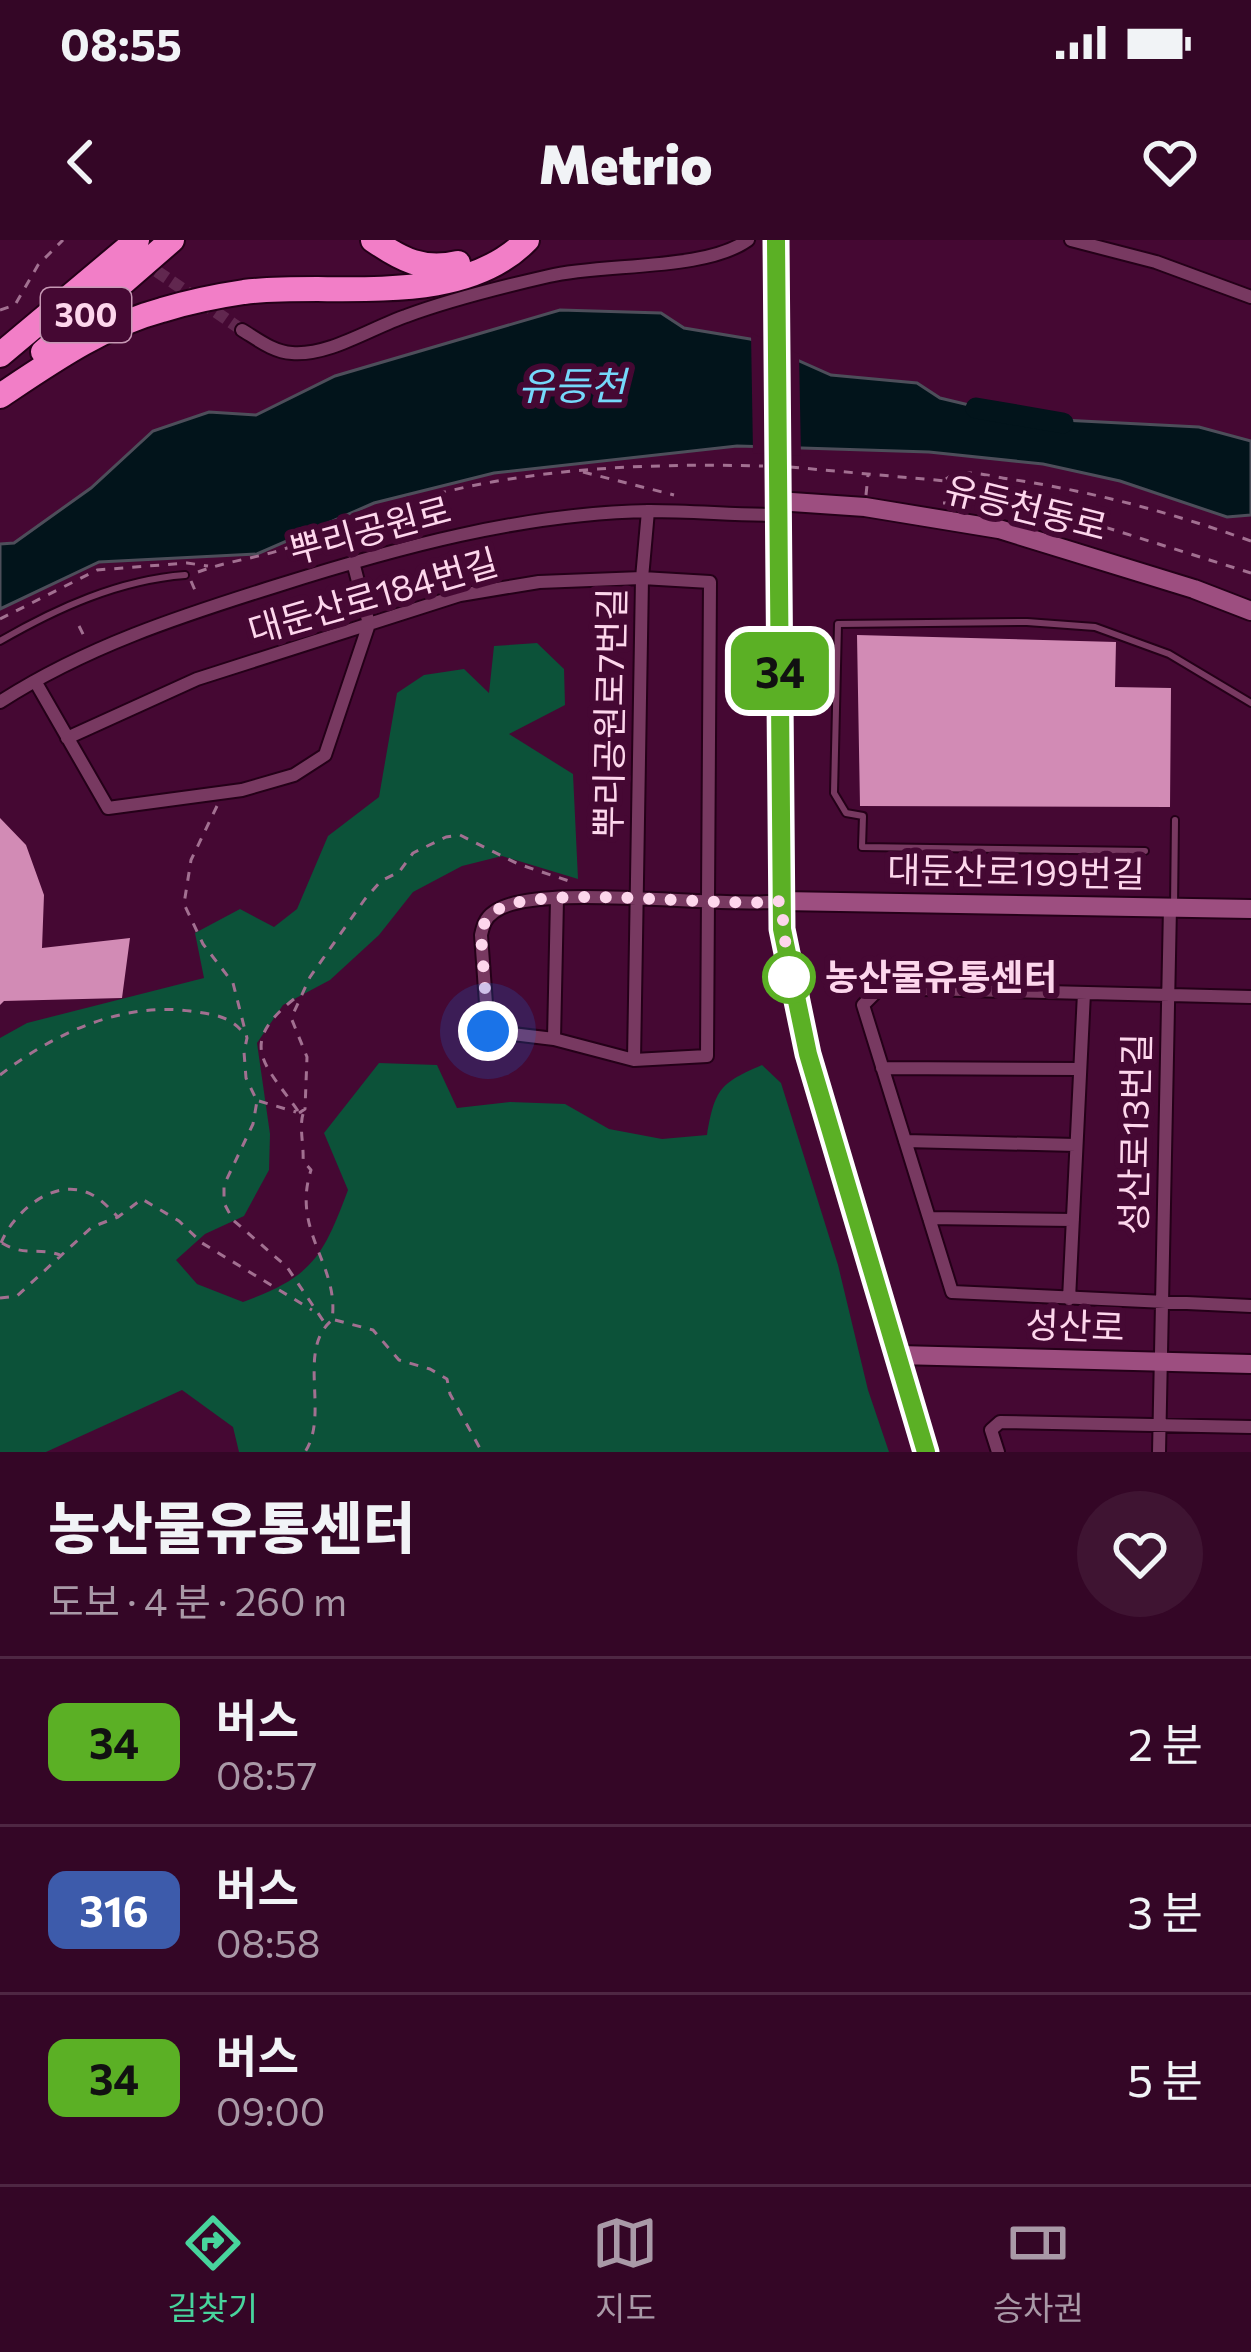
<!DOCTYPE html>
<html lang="ko">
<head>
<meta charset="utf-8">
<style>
  body { margin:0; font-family:Commissioner,"Noto Sans KR",sans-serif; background:#3f1432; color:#f1f3f6; height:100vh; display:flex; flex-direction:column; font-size:45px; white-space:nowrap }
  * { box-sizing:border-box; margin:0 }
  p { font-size:39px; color:#a999a7 }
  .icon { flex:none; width:66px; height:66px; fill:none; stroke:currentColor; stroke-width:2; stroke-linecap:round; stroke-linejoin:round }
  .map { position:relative; height:1212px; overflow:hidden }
  .panel { display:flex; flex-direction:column; background:#340626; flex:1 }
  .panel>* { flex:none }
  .badge { padding:0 24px; border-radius:18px; font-size:42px; line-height:78px }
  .you { position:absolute; width:60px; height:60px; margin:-30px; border:9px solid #fff; border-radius:50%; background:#1a73e8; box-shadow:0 0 0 18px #1a73e833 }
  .map>.badge { position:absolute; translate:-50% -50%; box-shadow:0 0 0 6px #fff }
  .round { display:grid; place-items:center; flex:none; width:126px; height:126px; border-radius:63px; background:#3f1432 }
  .summary { display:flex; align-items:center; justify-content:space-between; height:204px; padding:0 48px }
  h1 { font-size:57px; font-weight:800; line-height:90px }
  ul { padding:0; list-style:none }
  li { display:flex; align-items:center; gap:36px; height:168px; padding:0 48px; border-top:3px solid #4e2743 }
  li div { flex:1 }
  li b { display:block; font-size:45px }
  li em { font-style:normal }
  li .badge { min-width:132px; font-weight:700; text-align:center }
  .status { display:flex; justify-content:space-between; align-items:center; height:84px; padding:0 60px; background:#340626; direction:ltr }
  .status svg { height:33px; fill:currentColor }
  header { display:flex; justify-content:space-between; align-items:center; height:156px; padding:0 48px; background:#340626; font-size:54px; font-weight:800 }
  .dock { display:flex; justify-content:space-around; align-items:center; height:168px; border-top:3px solid #4e2743; background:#340626; font-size:33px; color:#a999a7 }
  .dock a { display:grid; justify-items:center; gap:6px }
  .dock .active { color:#48d49d }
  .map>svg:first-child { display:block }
  .green { fill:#0c5239 }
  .water { fill:#02141b; stroke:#4d4e5a; stroke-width:3 }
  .pier { fill:#450833 }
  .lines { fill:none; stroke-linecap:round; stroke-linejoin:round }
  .river { stroke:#02141b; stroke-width:21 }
  .building { fill:#d28bb5 }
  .minor-tunnel { stroke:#61274f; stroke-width:12; stroke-dasharray:12 6; stroke-linecap:butt }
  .service-casing { stroke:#240018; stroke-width:10 }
  .minor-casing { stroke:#240018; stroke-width:16 }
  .secondary-casing { stroke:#240018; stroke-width:22 }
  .motorway-casing { stroke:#240018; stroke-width:28 }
  .path { stroke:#a27091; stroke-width:3; stroke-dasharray:9 9; stroke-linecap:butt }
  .service { stroke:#783961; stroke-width:6 }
  .minor { stroke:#783961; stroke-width:12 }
  .secondary { stroke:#9d4e80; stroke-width:18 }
  .motorway { stroke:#f27ec7; stroke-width:24 }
  .secondary-bridge-casing { stroke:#240018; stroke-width:22; stroke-linecap:butt }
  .secondary-bridge { stroke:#9d4e80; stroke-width:18 }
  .line-casing { stroke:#fff; stroke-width:27 }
  .line { stroke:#5bb025; stroke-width:18 }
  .walk { stroke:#fdd6ec; stroke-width:12; stroke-dasharray:0 21.6 }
  .stop-dot { fill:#fff; stroke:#5bb025; stroke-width:6 }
  .labels { text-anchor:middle; stroke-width:12; stroke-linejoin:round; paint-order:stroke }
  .shield { fill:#450833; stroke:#c698b4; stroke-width:3 }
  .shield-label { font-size:33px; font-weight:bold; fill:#fdd6ec }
  .street-label { font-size:36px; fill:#fdd6ec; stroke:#450833 }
  .stop-label { font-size:36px; font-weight:bold; fill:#fdd6ec; stroke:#450833; text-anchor:start }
  .water-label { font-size:39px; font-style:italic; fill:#75d8fa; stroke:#450833 }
</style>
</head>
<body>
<div class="status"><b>08:55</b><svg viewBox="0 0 49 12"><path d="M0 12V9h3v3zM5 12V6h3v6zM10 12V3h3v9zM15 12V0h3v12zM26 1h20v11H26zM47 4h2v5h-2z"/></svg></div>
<header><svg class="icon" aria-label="back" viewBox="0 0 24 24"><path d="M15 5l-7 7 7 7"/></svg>Metrio<svg class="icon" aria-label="heart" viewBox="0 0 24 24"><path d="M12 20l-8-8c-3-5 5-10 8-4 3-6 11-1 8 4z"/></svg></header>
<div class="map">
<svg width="1251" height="1212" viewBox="0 0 1251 1212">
  <rect width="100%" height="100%" fill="#450833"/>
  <path class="green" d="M537 403 564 429 565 465 509 494 573 534 578 639 502 616 462 626 413 652 379 695 330 740 283 765 257 803 270 894 269 930 244 976 205 994 176 1020 197 1044 243 1062C312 1037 323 1017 348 950L324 893 379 823 437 825 457 868 510 862 565 864 609 889 662 899 707 895C715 849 720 843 762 825L781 843 838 1025 868 1150 889 1212H239L233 1187 182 1150 46 1212H0V798L27 783 204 738 195 693 240 669 274 687 297 669 328 596 379 557 397 453 424 435 464 429 489 453 494 406Z"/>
  <path class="water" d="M560 70 661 73 684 88 750 99 831 135 917 143 940 158 1023 178 1199 187 1251 201V275L1227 277 1120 241 1043 224 929 212 737 206 494 233 374 263 257 314 99 322 0 369V304L14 303 91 248 153 191 209 172 256 175 335 136Z"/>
  <path class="pier" d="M751 93 799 114 801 216 753 213Z"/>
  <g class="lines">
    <path class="river" d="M976 168 1063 183"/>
  </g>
  <path class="building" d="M857 395 1116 402 1115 447 1171 448 1170 567 860 566Z
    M0 578 26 605 44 655 42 708 130 698 122 758 4 761 0 765Z"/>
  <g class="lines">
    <path class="minor-tunnel" d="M142 21 242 90"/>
    <g class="service-casing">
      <path id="service" d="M0 401C57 368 119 340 185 335
        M1145 611 862 607 863 576 846 573 834 553 838 384 1027 382 1095 387 1169 414 1251 463
        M1174 667 1175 580"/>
    </g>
    <g class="minor-casing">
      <path id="minor" d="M1071 0 1156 22 1251 57
        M242 90C257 99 273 112 292 113 329 116 371 88 406 76 452 59 501 47 549 36 604 23 705 31 748 0
        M35 441 108 568 242 550 294 535 325 515 369 384 353 322
        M0 462C85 407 180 376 276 346 396 308 523 273 650 271 693 271 735 275 778 275
        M67 498 197 439 460 355 539 342 642 338 710 342 707 816 634 820 554 799 488 791 481 695C483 686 485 678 494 672 535 641 720 669 781 661
        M1251 757 880 748 863 765 952 1052 1251 1066
        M554 799 557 659
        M634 820 642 338 648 271
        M882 828 1080 829
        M905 901 1076 905
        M929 978 1073 980
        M1069 1059 1084 753
        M998 1212 991 1190 1000 1182 1251 1187
        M1159 1212 1170 667"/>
    </g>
    <g class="secondary-casing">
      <path id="secondary" d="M775 23 776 0
        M777 242 781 661 786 724 808 814 926 1212
        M777 261 865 267 999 289 1194 349 1251 371
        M781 661 1251 669
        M898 1115 1251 1124"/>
    </g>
    <g class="motorway-casing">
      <path id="motorway" d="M373 0C402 20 423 31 458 23
        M43 112 172 0
        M0 115 137 0
        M0 156C51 122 102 86 162 70 188 62 217 56 244 52 332 41 459 70 527 0"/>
    </g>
    <path class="path" d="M0 70 15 65 38 25 63 0
      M790 227 991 245 1079 279 1251 333
      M583 232 674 255
      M946 239C962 227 989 236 1009 239 1095 252 1169 272 1251 301
      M866 255 868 235
      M943 263 1002 262 1016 257
      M198 332C227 321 258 318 287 308 328 294 365 274 407 262 522 228 643 223 763 226
      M191 341 197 355
      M0 379 97 330 187 323 208 326
      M79 386 85 398
      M217 566 191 620 184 664 203 704 233 743 247 798 244 812 246 838 257 861 253 884 224 945V963L233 980 287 1027 326 1085
      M0 835C53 794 121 762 190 771 215 775 230 775 246 796
      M259 861 296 872
      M298 871C266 825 236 805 294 759L302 763
      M299 873 305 869 307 817 292 780 294 772 310 737 365 659 381 641 399 632 413 613 446 597 460 595 518 624 575 643
      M303 874C299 887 304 905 303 921L311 930C291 992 340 1025 332 1080 296 1110 330 1174 305 1212
      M1 1003C13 973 52 939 86 952 98 956 108 967 117 976
      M2 1003C25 1017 38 1007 60 1015
      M0 1058 17 1056 92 987 118 977 142 959 179 981 202 1003 312 1070
      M335 1080 373 1090 399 1120 430 1129 447 1139 450 1154 482 1212"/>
    <use href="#service" class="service"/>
    <use href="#minor" class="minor"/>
    <use href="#secondary" class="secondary"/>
    <use href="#motorway" class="motorway"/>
    <g class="secondary-bridge-casing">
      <path id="secondary-bridge" d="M775 23 777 242"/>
    </g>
    <use href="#secondary-bridge" class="secondary-bridge"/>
  </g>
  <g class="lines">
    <g class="line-casing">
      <path id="line" d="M776 0 782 689 808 814 926 1212"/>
    </g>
    <use href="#line" class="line"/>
    <path class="walk" d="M488 791 481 695C483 686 485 678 494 672 535 641 720 669 781 661L789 737"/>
  </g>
  <circle class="stop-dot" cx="789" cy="737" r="24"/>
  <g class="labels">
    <rect class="shield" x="41" y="48" width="90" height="54" rx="9"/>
    <g class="shield-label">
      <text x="86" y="87">300</text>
    </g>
    <g class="street-label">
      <text transform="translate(1026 268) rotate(14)" y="13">유등천동로</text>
      <text transform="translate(370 290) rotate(-15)" y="13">뿌리공원로</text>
      <text transform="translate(373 356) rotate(-16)" y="13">대둔산로184번길</text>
      <text transform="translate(610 473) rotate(-89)" y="13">뿌리공원로7번길</text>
      <text transform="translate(1016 632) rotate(1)" y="13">대둔산로199번길</text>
      <text transform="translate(1135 894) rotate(-89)" y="13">성산로13번길</text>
      <text transform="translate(1075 1086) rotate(2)" y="13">성산로</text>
    </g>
    <g class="stop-label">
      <text x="825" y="750">농산물유통센터</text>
    </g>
    <g class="water-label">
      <text x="572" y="160">유등천</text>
    </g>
  </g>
</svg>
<div class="you" style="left:488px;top:791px"></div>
<b class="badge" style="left:780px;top:431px;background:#5bb025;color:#111">34</b>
</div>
<section class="panel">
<div class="summary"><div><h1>농산물유통센터</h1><p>도보 · 4 분 · 260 m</p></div><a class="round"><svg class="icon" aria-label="heart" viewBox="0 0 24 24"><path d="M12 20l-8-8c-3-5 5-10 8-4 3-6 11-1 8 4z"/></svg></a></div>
<ul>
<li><span class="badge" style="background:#5bb025;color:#111">34</span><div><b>버스</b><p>08:57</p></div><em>2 분</em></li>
<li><span class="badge" style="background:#3d5bab;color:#fff">316</span><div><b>버스</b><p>08:58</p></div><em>3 분</em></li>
<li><span class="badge" style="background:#5bb025;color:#111">34</span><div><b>버스</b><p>09:00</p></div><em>5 분</em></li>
</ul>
</section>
<nav class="dock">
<a class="active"><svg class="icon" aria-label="directions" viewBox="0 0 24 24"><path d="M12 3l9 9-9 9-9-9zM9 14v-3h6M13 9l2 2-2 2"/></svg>길찾기</a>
<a><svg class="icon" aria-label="map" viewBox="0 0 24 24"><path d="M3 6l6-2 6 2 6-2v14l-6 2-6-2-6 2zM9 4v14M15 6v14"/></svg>지도</a>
<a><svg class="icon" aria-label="tickets" viewBox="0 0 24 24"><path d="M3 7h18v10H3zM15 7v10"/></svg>승차권</a>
</nav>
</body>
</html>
